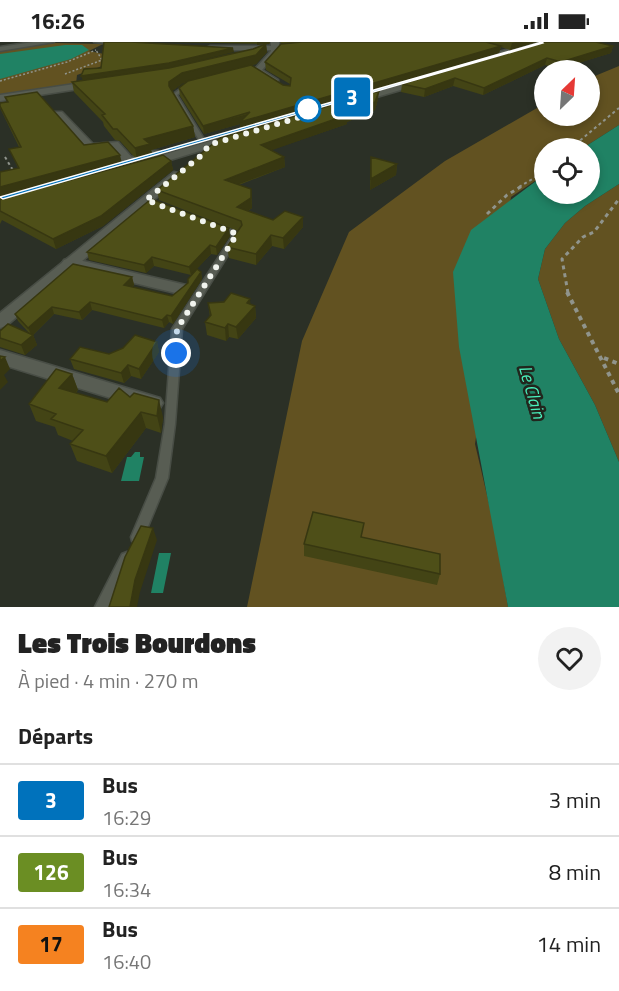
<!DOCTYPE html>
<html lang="fr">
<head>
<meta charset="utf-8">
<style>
  body { margin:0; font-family:"Titillium Web",sans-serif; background:#f2f2f2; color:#222; height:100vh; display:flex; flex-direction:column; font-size:22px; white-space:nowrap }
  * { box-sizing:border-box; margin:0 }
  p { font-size:20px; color:#767676 }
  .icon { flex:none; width:33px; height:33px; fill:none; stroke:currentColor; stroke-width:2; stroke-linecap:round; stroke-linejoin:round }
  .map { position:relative; height:565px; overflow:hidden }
  .details { display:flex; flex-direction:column; background:#fff; flex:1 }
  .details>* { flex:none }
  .badge { padding:0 12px; border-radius:4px; font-size:21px; line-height:39px }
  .needle { width:39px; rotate:25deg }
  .fabs { position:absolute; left:534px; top:18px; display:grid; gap:12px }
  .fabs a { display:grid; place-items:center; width:66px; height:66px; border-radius:50%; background:#fff; box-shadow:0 3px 9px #0003; font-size:30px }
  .you { position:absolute; width:30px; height:30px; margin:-15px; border:4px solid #fff; border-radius:50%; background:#1a73e8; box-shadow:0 0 0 9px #1a73e833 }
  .map>.badge { position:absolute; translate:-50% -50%; box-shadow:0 0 0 3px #fff }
  h2 { padding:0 18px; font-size:22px; line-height:54px }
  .round { display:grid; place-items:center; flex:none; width:63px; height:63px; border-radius:32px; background:#f2f2f2 }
  .headline { display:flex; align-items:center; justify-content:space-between; height:102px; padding:0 18px }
  h1 { font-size:28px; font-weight:800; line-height:45px }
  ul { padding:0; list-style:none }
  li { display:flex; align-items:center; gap:18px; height:72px; padding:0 18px; border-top:2px solid #e0e0e0 }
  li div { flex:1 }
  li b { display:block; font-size:22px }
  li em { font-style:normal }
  li .badge { min-width:66px; font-weight:700; text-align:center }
  .status { display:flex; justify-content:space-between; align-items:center; height:42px; padding:0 30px; background:#fff; direction:ltr }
  .status svg { height:16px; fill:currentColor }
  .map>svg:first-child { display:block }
  .green { fill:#625221 }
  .water { fill:#208264 }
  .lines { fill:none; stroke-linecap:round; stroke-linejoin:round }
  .lane-casing { stroke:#484d45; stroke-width:3 }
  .street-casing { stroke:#484d45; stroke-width:3 }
  .secondary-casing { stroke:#484d45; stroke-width:3 }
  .path-far3 { stroke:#90948c; stroke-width:1.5; stroke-dasharray:2 2; stroke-linecap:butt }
  .path-far2 { stroke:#90948c; stroke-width:2; stroke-dasharray:3 3; stroke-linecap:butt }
  .path-far1 { stroke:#90948c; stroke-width:3; stroke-dasharray:4 4; stroke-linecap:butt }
  .path { stroke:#90948c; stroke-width:4; stroke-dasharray:4.5 4.5; stroke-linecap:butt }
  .lane { fill:#585d53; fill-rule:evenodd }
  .street { fill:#585d53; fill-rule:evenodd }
  .secondary { fill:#585d53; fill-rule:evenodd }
  .wall { fill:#434415 }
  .shaded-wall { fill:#373711 }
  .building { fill:#4e4f18; stroke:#373711; stroke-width:1.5 }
  .line { fill:#0072bc; stroke:#fff; stroke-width:1.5 }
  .walk { stroke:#f1f4ee; stroke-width:6; stroke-dasharray:0 10.8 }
  .stop-dot { fill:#fff; stroke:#0072bc; stroke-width:3 }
  .labels { text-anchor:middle; stroke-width:5; stroke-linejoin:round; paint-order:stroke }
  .water-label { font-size:18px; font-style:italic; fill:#4af1bd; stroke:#21261d }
</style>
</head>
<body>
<div class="status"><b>16:26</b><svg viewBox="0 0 49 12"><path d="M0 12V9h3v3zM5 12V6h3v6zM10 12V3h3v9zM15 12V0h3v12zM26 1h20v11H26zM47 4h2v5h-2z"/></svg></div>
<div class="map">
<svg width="619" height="565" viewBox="0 0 619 565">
  <rect width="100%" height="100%" fill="#2b3026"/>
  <path class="green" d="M55 1 103 2 89 9 104 12 105 23 77 33 76 42 0 54V9Z
    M619 24V83L583 106H544V133L511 155 475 402 494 483 508 565H247L302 299 349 190 445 119 544 62V74H590V36Z
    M619 142V420L595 363 559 297 538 237 545 207 565 181 585 164Z"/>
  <path class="water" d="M65 3H82L89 8 71 17 0 37V12Z
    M619 83V142L585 164 565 181 545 207 538 237 559 297 595 363 619 420V565H508L459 305 453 230 471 188 544 133V152H590V106H583Z
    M135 410H140V415H144L139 439H121L127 415H131Z
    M159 511H171L163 551H151Z"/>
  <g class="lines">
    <g class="lane-casing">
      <path id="lane" d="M187 42 191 43 177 53 204 97 203 98H199L172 53Z
        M215 183H221L241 192 182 287 175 382 168 436 142 499 137 501 132 499 131 495 156 436 165 382 172 287 233 193 215 187Z
        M127 510 132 512 134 516 109 565H95L122 512Z"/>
    </g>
    <g class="street-casing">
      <path id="street" d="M271 0H279V10L262 28 278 38V42L275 43 253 29 271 9Z
        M54 70H62L93 102 118 100 135 119 125 122 111 106 86 108 54 74Z
        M70 216 186 243 188 247 180 252 64 224 62 221 64 218Z
        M0 308 160 356 163 361 160 366 153 369 0 322Z"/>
    </g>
    <g class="secondary-casing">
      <path id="secondary" d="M33 0H54L0 9V5Z
        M94 0H129L132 2 128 4Z
        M320 0H344L290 8H210L206 6 210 4H290Z
        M534 0H546L428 36V40L356 61 351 58 408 40V36Z
        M95 39 98 40V44L0 59V53Z
        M235 92 239 93V97L147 125H139L138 121 100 132 94 128 150 109H158L159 114Z
        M174 130 178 131V137L6 284 0 286V271Z"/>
    </g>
    <path class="path-far3" d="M65 32 102 18 96 8
      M0 39 67 20 96 8"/>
    <path class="path-far2" d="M571 106 619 66
      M5 115 14 130
      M519 145 544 130"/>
    <path class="path-far1" d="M487 172 507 153 522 144
      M568 251 562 217 583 195 594 190 619 157"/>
    <path class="path" d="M567 250 619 352
      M604 316 619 322"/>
    <use href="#lane" class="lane"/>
    <use href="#street" class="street"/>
    <use href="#secondary" class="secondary"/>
  </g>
  <path class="wall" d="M168 0H270L269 2H266L267 10 256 22 251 23 283 43 290 44V42L266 28 265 20 296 1H281L280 0H537L510 8 501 5 499 11 240 88V82L204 92 180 54 179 46 188 40 183 41 172 49 193 84 195 95 151 108 153 114 137 118 120 99 115 98 104 84 103 80 74 50 72 40 169 26 253 7 264 2Z
    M613 4 611 11 559 27 545 23 483 53 453 44 424 55 401 50 402 42Z
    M5 55 84 103 122 122 0 156V130L18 126 9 107 19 105 0 66V64L7 60Z
    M378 57 375 68 347 80V82L271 108 284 115 285 125 239 143 251 147 252 166 248 169 273 178 303 175V185L284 207 272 204 256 223 229 216 227 205 238 189 159 158 157 148Z
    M371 115 397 122 396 133 370 148Z
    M171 119 173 128 103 184 56 207 2 178 0 182V157Z
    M230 194 217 213 211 212 191 233 154 224 146 231 89 218 87 210Z
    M201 230 202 237 173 282 169 280 164 286 92 268 82 278 54 272 33 293 37 303 25 313 0 305V289L29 291 18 279 15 272 132 235 134 243 132 245 172 254Z
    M250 257V262L255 264 256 276 238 297 229 295 226 299 207 293 205 280 210 275 208 261Z
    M157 300 159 310 141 337 131 334 124 341 74 327 70 317 109 312 123 306Z
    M72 332 78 348 76 351 107 360 130 355 163 375 161 391 146 386 112 431 77 419 70 402 73 399 58 393 55 385 36 379 29 362Z
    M362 495 440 532 437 543 304 514V502Z"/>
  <path class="shaded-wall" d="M257 0H270L269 2H266L267 10 256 22 183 41 171 50 169 44V40L182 31 256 13 266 2 257 3Z
    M516 0H537L510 8 512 1Z
    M501 4 499 11 240 88V82L204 92 203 84Z
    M613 4 611 11 559 27 561 20Z
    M233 6 234 10 170 26 83 39 81 34Z
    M547 16 545 23 483 53 484 46Z
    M455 36 453 44 424 55 425 47Z
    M379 49 378 57 375 68 347 80V82L261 112V103L344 72Z
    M193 84 195 95 151 108 153 114 137 118 135 106 144 97Z
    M120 113 122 122 0 156V145Z
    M284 115 285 125 226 147 225 138Z
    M171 119 173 128 103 184 56 207 53 197Z
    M397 122 396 133 370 148 371 137Z
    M251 147 252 166 238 175 237 165Z
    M303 175V185L284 207 283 196Z
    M229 186 230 194 217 213 216 205Z
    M271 193 272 204 256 223V212Z
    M210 203 211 212 191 233 189 225Z
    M152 215 154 224 146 231 144 223Z
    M201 230 202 237 173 282 171 274Z
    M132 235 134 243 126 251 124 243Z
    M250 257 251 268 255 264 256 276 238 297 236 285 247 261Z
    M90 260 92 268 82 278 79 270Z
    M52 265 54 272 32 294 28 286Z
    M167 273 169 280 164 286 162 278Z
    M228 282 229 295 226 299 225 286Z
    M33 293 37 303 25 313 21 303Z
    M157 300 159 310 141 337 139 327Z
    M5 315 10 327 4 333 8 340 0 348V319Z
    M128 323 131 334 124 341 121 331Z
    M72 332 78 348 65 362 59 346Z
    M159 358 163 375 161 391 157 374Z
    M141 370 146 386 112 431 106 414Z
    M153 486 157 498 140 550 137 565H130L135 538Z"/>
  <path class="building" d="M104 0H131L233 6 169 21 81 34 84 27 101 26Z
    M302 0H486L501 4 240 80 250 70 203 84 179 46 188 39 251 23 283 43 290 44 291 36 265 20 281 2Z
    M544 0H596L613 4 561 20 547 16 484 46 455 36 425 47 402 42Z
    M266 2 256 13 182 31 169 40V44L193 84 144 97 150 102 135 106 117 87H113L102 73 105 72 72 40 169 26 253 7Z
    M379 49 375 60 344 72 347 73 261 103 284 115 225 138 251 147V156L237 165 273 178 285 169 303 175 283 196 271 193 256 212 227 205 242 183 241 179 157 148 220 96Z
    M37 50 84 103 108 100 120 113 0 145V130L19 126 9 107 21 105 0 64V61L8 60 5 55Z
    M163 113 171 119 101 174 53 197 0 169V157Z
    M371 115 397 122 371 137Z
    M151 157 229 186 216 205 210 203 189 225 152 215 144 223 87 210Z
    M73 222 132 235 124 243 172 254 188 241V237L197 227 201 230 171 274 167 273 162 278 90 260 79 270 52 265 28 286 15 272Z
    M231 251 250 257 247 261 255 264 236 285 228 282 225 286 205 280 211 273 208 261 224 260Z
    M8 282 33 293 21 303 0 296V289Z
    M135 293 157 300 139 327 128 323 121 331 70 317 80 305 109 312 123 306Z
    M0 314 5 315 0 319Z
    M56 327 72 332 59 346 107 360 119 346 130 355 134 351 159 358 157 374 141 370 106 414 70 402 83 388 51 377 56 372 29 362Z
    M313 470 364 481 361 495 440 512V532L304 502Z
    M141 484 153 486 135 538 130 565H109L125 515Z"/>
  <path class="line" d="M542 0 543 1 3 157 0 155Z"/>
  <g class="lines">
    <path class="walk" d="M176 311 177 287 237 192 146 158 202 113 209 103 310 72 308 67"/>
  </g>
  <circle class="stop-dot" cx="308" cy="67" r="12"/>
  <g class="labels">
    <g class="water-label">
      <text transform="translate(532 350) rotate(74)" y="6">Le Clain</text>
    </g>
  </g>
</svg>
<div class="fabs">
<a><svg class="needle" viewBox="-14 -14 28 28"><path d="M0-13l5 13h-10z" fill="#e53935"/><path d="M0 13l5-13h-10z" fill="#767676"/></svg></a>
<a><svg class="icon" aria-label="locate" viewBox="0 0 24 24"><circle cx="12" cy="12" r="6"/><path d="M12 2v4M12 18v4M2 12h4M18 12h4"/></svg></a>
</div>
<div class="you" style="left:176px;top:311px"></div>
<b class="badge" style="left:352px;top:55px;background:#0072bc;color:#fff">3</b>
</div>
<section class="details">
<div class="headline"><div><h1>Les Trois Bourdons</h1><p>À pied · 4 min · 270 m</p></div><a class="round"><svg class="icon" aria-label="heart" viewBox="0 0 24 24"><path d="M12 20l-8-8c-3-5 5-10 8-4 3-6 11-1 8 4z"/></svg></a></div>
<h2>Départs</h2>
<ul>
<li><span class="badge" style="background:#0072bc;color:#fff">3</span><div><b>Bus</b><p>16:29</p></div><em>3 min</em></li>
<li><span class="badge" style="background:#6b8e23;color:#fff">126</span><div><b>Bus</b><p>16:34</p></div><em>8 min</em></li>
<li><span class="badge" style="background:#f58220;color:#111">17</span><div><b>Bus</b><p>16:40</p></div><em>14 min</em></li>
</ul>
</section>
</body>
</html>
